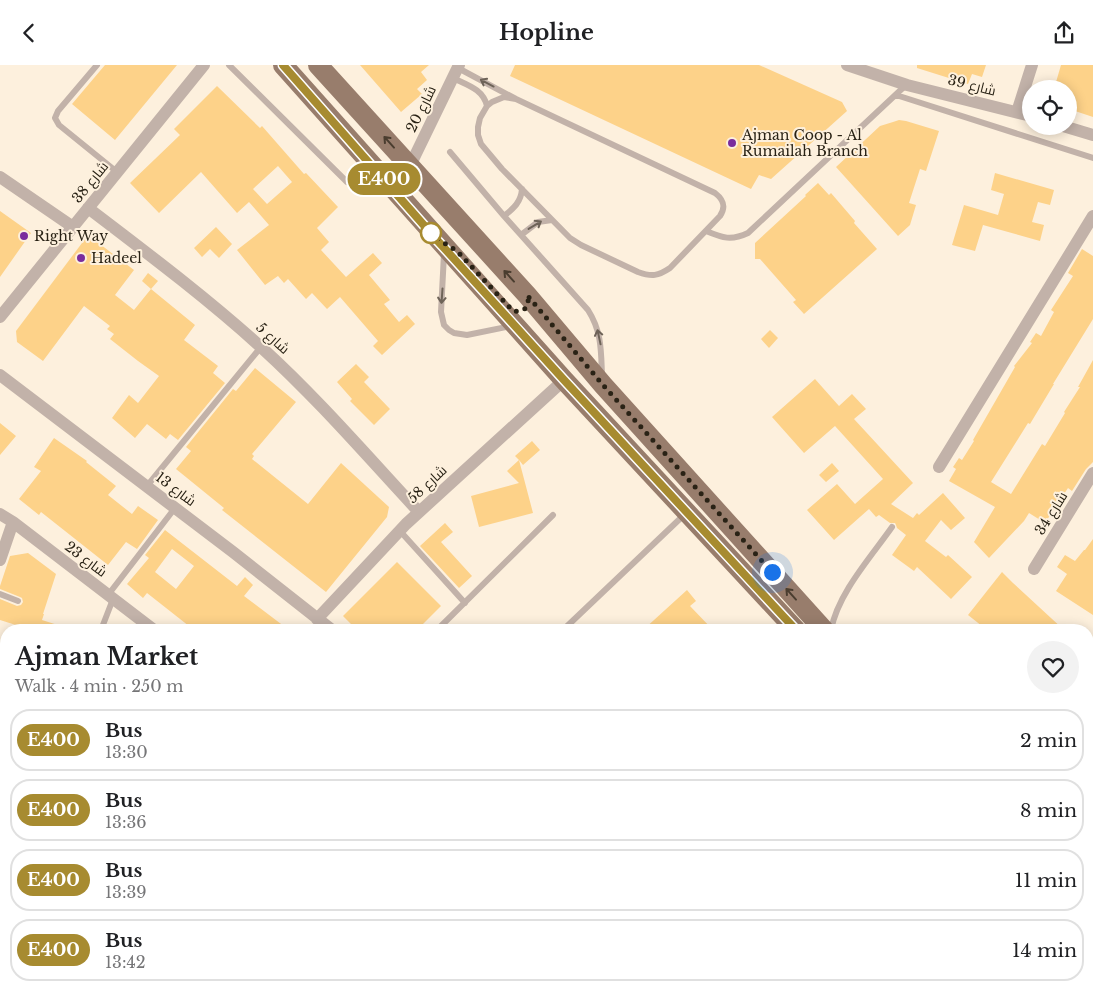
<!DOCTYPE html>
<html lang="en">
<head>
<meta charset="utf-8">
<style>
  body { margin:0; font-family:"Libre Baskerville",Cairo,serif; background:#f2f2f2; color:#202124; height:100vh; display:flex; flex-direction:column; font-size:19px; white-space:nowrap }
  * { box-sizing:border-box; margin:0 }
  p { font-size:16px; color:#757577 }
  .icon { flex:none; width:28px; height:28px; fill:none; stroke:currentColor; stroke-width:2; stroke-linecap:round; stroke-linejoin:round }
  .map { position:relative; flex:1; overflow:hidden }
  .panel { position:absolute; left:0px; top:559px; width:1094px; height:376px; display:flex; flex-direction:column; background:#fff; border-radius:20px 20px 0 0; box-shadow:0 2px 12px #0003 }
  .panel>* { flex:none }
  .badge { padding:0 10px; border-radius:16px; font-size:18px; line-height:32px }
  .fabs { position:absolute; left:1022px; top:15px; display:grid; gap:10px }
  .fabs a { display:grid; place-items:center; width:55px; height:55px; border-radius:50%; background:#fff; box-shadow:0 2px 12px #0003; font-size:25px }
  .you { position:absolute; width:25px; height:25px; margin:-12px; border:4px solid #fff; border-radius:50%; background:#1a73e8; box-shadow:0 0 0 8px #1a73e833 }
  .map>.badge { position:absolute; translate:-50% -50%; box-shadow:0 0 0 2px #fff }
  .round { display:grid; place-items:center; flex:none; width:52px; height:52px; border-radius:26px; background:#f2f2f2 }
  .overview { display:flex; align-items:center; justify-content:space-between; height:85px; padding:0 15px }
  h1 { font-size:24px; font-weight:700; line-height:38px }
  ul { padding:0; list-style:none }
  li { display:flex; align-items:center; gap:15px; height:62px; margin:0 10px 8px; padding:0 5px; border:2px solid #e0e0e0; border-radius:20px }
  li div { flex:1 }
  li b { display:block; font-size:19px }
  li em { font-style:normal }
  li .badge { min-width:55px; font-weight:700; text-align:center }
  header { display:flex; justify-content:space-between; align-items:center; height:65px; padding:0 15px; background:#fff; font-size:22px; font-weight:700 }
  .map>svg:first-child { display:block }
  .building { fill:#fdd289; fill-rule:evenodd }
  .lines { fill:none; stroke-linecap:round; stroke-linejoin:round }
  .service { stroke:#c2b2a9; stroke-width:6 }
  .minor { stroke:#c2b2a9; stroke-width:12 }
  .primary { stroke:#987d6c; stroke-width:20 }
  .oneway { stroke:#6e6358 }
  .oneway2 { stroke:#4a3d2f }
  .line-casing { stroke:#fff; stroke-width:11 }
  .line { stroke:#a78b30; stroke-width:8 }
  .walk { stroke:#292215; stroke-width:5; stroke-dasharray:0 9 }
  .poi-dot { fill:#7a2c9d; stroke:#fdf0dd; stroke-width:2 }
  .stop-dot { fill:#fff; stroke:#a78b30; stroke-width:2.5 }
  .labels { text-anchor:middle; stroke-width:4; stroke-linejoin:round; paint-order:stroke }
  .street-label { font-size:14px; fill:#292215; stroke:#fdf0dd }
  .poi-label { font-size:14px; fill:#292215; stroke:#fdf0dd; text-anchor:start }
</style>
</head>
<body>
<header><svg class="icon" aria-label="back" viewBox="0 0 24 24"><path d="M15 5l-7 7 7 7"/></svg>Hopline<svg class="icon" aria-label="share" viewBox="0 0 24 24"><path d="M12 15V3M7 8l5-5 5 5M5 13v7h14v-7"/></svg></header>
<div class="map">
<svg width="1093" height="934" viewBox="0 0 1093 934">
  <rect width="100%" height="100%" fill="#fdf0dd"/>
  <path class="building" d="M105 0H177L115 75 72 39Z
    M360 0H429L421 7 427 15 417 24 422 29 401 47Z
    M515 0H759L842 37 847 46 771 114 759 110 751 124 510 11Z
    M917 0H986L982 12 972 9 968 19 917 3Z
    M1061 0H1093V52L1069 44V24H1054Z
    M217 21 260 63 262 61 304 109 306 108 338 142 317 163 329 177 321 185 346 212 373 188 382 198 369 210 390 235 384 239 399 257 407 250 415 259 382 290 373 281 378 276 340 232 327 244 312 228 306 234 288 214 284 218 278 211 265 220 237 185 269 160 249 137 237 148 201 107 159 148 130 118 180 70 174 64ZM278 101 292 117 267 139 253 124Z
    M899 55 906 56 939 66 926 106 920 104 909 138 916 140 910 160 898 171 836 102 880 61 893 57Z
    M995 108 1054 125 1050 140 1038 137 1032 157 1044 160 1040 176 983 160 975 186 952 180 964 140 998 150 1004 129 991 125Z
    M818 118 829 130 831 128 855 156 854 158 877 184 804 249 793 237 796 235 760 194H755V178L806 131 805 130Z
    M0 146 31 168 0 212Z
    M216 162 232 179 219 193 210 184 202 192 194 183Z
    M88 170 134 205 115 230 134 245 151 224 142 216 148 208 158 216 151 224 195 260 184 275 218 301 213 308 225 318 178 375 170 369 166 374 147 359 135 373 112 353 129 330 138 338 159 311 138 296 110 274 114 269 107 264 110 261 84 241 43 296 17 277 16 266Z
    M1082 184 1093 191V254L1053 319H1054L1030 359 1028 358 991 417 1011 429 1042 379 1045 381 1065 348 1064 347 1080 322H1078L1093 295V397L1086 404 1072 426 1068 423 1045 458 1029 448 1024 456 989 493 974 477 995 442 949 416 956 404 953 402 959 393 962 395 974 376 973 375 1015 302 1014 301 1032 278 1030 277 1036 268 1041 271 1054 247 1051 245 1073 211 1068 208Z
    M770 265 778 273 769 283 761 274Z
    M356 299 369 312 364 317 390 344 374 360 350 336 352 334 337 317Z
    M255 303 296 337 252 389 254 391 252 394 308 439 341 398 389 442 387 452 326 527 222 445 224 443 176 404 191 386 186 382 233 324 236 326Z
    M815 314 839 341 852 329 866 344 854 354 913 418 891 439 913 453 917 448 919 450 943 428 965 453 951 465 941 455 925 476 946 492 948 490 972 512 951 534 917 502 914 506 892 490 906 470 897 463 896 460 895 458H890L879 450 876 452 869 444 834 475 807 445 837 419 855 439 883 414 835 361 804 388 772 352Z
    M0 358 16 371 0 390Z
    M54 373 87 396 86 397 116 421 108 430 132 449 138 441 158 455 137 484 126 477 108 500 41 447 39 450 19 434 41 406 34 402Z
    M532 376 540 385 523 400 519 395 533 448 479 462 471 431 519 418 507 406 519 395 515 391Z
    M832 398 839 406 826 417 819 410Z
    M445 458 453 467 441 477 472 511 459 523 420 481Z
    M165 465 237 521 245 512 253 520 244 531 289 565H194L147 528 143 533 127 519 149 493 145 490ZM172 484 194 501 176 524 155 507Z
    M1093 474V550L1056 526 1067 509 1057 502 1065 490 1075 496 1084 485H1085Z
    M28 488 56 509 43 549H44L42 555 67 563 66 565H18L19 561 0 555V534L17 541 21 540 23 537 22 533 20 532 0 524V521L10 491Z
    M397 497 441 541 417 565H357L343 551Z
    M1002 507 1013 518 1064 565H987L968 550Z
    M687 525 696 536 690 541 713 565H643Z"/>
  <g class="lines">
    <path class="service" d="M97 0 58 46 55 53 59 60 117 107
      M229 0 347 117
      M458 3 516 34 715 128C724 135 726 142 720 151L670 203C658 211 652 212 638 207L581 180 570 173 502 104 481 79 478 70V62L480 53 487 41 492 37 504 32 516 34
      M453 13C467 20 483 24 487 41
      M896 30 1093 93
      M450 87 504 151 588 245C602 267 601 286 602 311
      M504 151C514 143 521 137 522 124
      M706 166C723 173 731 176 748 168L906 20
      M521 170 538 157 552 155
      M444 189 441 247 444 260 449 265 454 268 467 270 511 261
      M147 421 261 282
      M400 466 465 538
      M0 529 18 536
      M108 530 175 443
      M101 565 113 534
      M437 565 553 450
      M563 565 685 449
      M831 565C838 528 871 492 892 462
      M1088 774 1093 778
      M119 929 134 934
      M743 929 748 934
      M620 934 623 929
      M638 934 641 929
      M692 934 696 929
      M1002 934 1004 929
      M1064 934 1067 929"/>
    <path class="minor" d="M847 0 907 20 1031 51
      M1017 47 1032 0
      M1063 61 1093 70
      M410 101 459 0
      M0 112 73 162
      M88 143C147 188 207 233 262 283 318 334 367 391 419 447
      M0 252 204 0
      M0 310 233 487 332 565
      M939 402 1093 151
      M0 449 13 457 154 565
      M0 495 13 457
      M1034 504 1093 408
      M317 554 406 459 564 315
      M0 612 6 615
      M0 659 6 662
      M0 760 6 736
      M0 795 6 797
      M399 929 411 934
      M6 934 7 929
      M95 934 96 929
      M176 934 178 929
      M265 934 267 929
      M347 934 349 929"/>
    <path class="primary" d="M283 0 564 315 796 565
      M318 0 527 230 603 320 824 565
      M1088 792 1093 796
      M1088 838 1093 846"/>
  </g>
  <defs><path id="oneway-shaft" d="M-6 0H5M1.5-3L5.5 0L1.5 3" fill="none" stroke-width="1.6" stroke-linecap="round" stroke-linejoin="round" transform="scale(1.25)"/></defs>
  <g class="oneway">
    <use href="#oneway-shaft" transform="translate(487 18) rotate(-152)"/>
    <use href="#oneway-shaft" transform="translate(535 160) rotate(-31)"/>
    <use href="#oneway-shaft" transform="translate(442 231) rotate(94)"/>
    <use href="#oneway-shaft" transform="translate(599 272) rotate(-102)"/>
  </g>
  <g class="oneway2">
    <use href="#oneway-shaft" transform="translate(389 77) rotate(-132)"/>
    <use href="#oneway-shaft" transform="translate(509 211) rotate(-132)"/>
    <use href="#oneway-shaft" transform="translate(791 529) rotate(-132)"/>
  </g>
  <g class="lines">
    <g class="line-casing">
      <path id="line" d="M283 0 436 174 564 315 796 565"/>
    </g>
    <use href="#line" class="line"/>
    <path class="walk" d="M431 168C439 176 449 180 458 187L513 246C524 248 531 241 527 230L603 320 772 507"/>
  </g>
  <g class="poi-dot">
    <circle cx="732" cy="78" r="5"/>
    <circle cx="24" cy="171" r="5"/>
    <circle cx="81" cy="193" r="5"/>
  </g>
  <circle class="stop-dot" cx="431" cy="168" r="10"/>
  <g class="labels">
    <g class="street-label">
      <text transform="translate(972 20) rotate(14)" y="5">شارع 39</text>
      <text transform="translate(421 44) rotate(-64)" y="5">شارع 20</text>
      <text transform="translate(90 117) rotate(-51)" y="5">شارع 38</text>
      <text transform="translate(273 273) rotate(42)" y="5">شارع 5</text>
      <text transform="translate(427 419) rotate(-43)" y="5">شارع 58</text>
      <text transform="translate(176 424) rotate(37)" y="5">شارع 13</text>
      <text transform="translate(1051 448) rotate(-58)" y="5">شارع 34</text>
      <text transform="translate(86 494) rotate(37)" y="5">شارع 23</text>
    </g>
    <g class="poi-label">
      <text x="742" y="75">Ajman Coop - Al<tspan x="742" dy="16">Rumailah Branch</tspan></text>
      <text x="34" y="176">Right Way</text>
      <text x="91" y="198">Hadeel</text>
    </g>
  </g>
</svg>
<div class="fabs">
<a><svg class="icon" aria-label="locate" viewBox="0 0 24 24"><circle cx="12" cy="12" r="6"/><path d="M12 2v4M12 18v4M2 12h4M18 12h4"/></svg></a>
</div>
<div class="you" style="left:772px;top:507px"></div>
<b class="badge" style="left:384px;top:114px;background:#a78b30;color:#fff">E400</b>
<section class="panel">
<div class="overview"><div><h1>Ajman Market</h1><p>Walk · 4 min · 250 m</p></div><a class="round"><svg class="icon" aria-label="heart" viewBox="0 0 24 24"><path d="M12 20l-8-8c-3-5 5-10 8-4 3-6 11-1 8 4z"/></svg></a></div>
<ul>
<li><span class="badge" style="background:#a78b30;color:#fff">E400</span><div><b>Bus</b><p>13:30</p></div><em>2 min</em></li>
<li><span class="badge" style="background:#a78b30;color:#fff">E400</span><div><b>Bus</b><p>13:36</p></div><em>8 min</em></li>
<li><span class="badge" style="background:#a78b30;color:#fff">E400</span><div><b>Bus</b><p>13:39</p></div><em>11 min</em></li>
<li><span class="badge" style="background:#a78b30;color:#fff">E400</span><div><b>Bus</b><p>13:42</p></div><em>14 min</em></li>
</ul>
</section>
</div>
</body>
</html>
